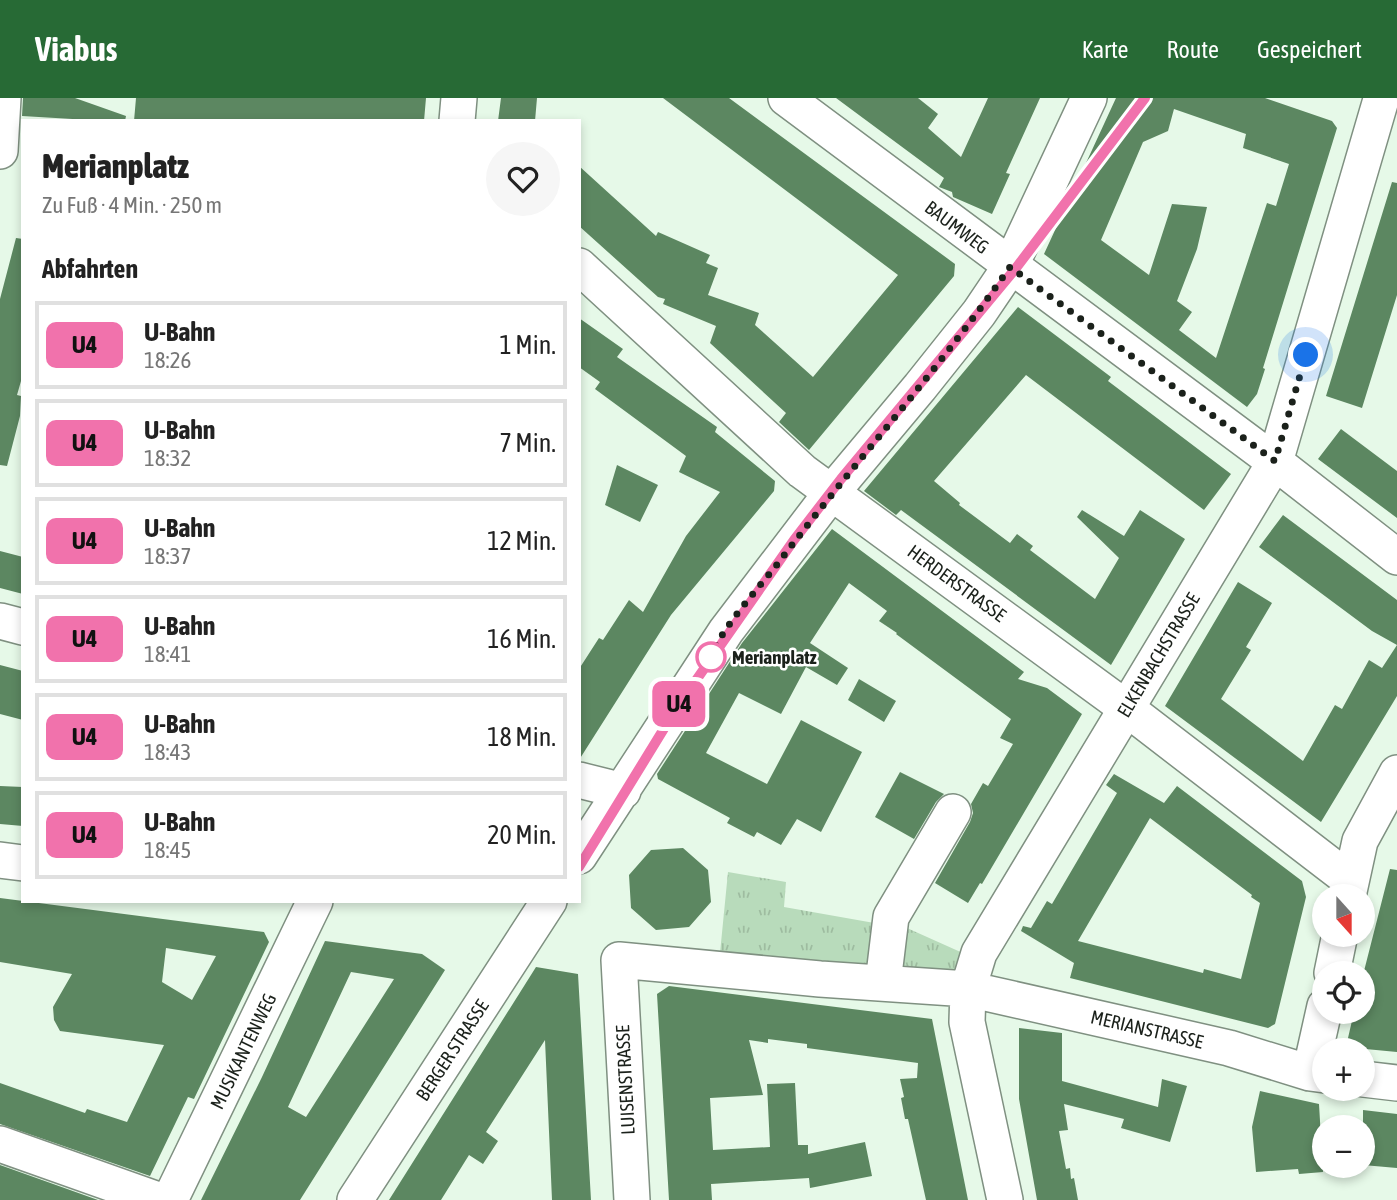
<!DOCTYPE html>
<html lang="de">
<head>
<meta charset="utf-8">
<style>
  body { margin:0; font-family:"Asap Condensed",sans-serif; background:#f6f6f6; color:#222; height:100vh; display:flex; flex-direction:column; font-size:26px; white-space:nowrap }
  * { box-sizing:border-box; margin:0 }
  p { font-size:23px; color:#767676 }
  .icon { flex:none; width:38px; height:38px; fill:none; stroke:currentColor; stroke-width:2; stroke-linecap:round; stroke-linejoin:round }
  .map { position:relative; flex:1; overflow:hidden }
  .drawer { position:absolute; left:21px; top:21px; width:560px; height:784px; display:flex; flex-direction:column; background:#fff; border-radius:0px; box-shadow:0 4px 10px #0003 }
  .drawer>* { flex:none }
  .badge { padding:0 14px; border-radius:10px; font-size:24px; line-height:46px }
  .needle { width:46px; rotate:159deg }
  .controls { position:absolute; left:1312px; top:786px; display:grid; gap:14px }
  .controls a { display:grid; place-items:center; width:63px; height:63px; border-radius:50%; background:#fff; box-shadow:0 4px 10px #0003; font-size:35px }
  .you { position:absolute; width:35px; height:35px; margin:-18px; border:5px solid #fff; border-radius:50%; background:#1a73e8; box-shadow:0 0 0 10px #1a73e833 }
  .map>.badge { position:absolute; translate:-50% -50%; box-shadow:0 0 0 4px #fff }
  h2 { padding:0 21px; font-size:26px; line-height:63px }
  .round { display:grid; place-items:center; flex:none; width:74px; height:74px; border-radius:37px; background:#f6f6f6 }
  .summary { display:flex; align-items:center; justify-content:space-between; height:119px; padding:0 21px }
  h1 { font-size:33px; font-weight:800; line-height:52px }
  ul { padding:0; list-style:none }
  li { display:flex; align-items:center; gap:21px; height:88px; margin:0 14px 10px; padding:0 7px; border:4px solid #e0e0e0; border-radius:0px }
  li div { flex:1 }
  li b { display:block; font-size:26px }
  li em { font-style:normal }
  li .badge { min-width:77px; font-weight:700; text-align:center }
  header { display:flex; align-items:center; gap:42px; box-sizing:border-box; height:98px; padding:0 35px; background:#276a35; color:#fff }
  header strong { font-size:33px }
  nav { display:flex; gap:38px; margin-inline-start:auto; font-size:24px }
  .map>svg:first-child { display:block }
  .park { fill:url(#park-tufts) }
  .building { fill:#5c8761; fill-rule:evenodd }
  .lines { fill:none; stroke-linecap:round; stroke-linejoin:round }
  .minor-casing { stroke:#7f9081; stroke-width:38 }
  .minor { stroke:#fff; stroke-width:35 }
  .line-casing { stroke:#fff; stroke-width:16 }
  .line { stroke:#f172ac; stroke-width:10 }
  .walk { stroke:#1b211b; stroke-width:7; stroke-dasharray:0 12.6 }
  .stop-dot { fill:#fff; stroke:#f172ac; stroke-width:3.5 }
  .labels { text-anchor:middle; stroke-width:5; stroke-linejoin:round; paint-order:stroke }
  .street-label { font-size:19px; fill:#1b211b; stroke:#fff }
  .stop-label { font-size:19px; font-weight:bold; fill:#1b211b; stroke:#fff; text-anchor:start }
</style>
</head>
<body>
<header>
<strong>Viabus</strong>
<nav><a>Karte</a><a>Route</a><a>Gespeichert</a></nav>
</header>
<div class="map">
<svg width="1397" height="1102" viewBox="0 0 1397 1102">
  <defs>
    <pattern id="park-tufts" width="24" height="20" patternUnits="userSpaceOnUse" patternTransform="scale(1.75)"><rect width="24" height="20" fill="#b8dbbb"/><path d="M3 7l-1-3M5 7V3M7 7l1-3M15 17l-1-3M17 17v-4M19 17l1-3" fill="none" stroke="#9ebca0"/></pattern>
  </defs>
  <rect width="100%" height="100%" fill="#e6f9e8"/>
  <path class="park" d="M728 774 786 784 784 809 880 826 875 869 720 855Z
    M898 826 965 856 960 882 890 874Z"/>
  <path class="building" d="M23 0H75L126 18 125 23H106L22 18Z
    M136 0H426L424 23H134Z
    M501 0H537L535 23H498Z
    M663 0H729L955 166 954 178 809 352 779 324 786 315 710 245 716 228 663 206 665 201 658 199 579 128V68L656 138 658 134 710 157 706 165 718 170 708 197 759 215 755 227 813 279 898 177Z
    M836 0H918L938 16 928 30 961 59 988 0H1040L1006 75 1010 76 992 116 953 99 952 94 939 89 944 80Z
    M1116 0H1265L1332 23 1337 30 1263 270 1265 271 1257 296 1247 309 1044 156ZM1174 11 1246 36 1243 50 1289 66 1276 108 1267 105 1216 260 1179 232 1192 214 1177 203 1197 151 1207 109 1172 106 1149 177 1101 142 1143 44 1168 33Z
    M1392 84 1397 85V197L1362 310 1326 298Z
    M16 140 23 141V276L17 297 21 298 20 318 7 368 0 367V201Z
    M1018 209 1111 279 1108 283 1231 376 1204 412 1026 277 934 383 960 405 959 407 1010 445 1017 436 1033 448 1030 452 1095 501 1119 460 1077 419 1082 412 1124 438 1140 412 1185 441 1111 567 901 412 896 417 864 393Z
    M579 220 623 251 617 259 717 329 715 334 775 383 774 393 671 517 579 662V571L599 540 603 542 629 502 643 514 686 438 720 394 679 374 686 358 595 291 600 284 579 269Z
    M1341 331 1397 373V420L1318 361Z
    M617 367 658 387 640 424 605 407Z
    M1283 417 1397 502V598L1321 724 1165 608 1238 484 1272 505 1246 549 1251 552 1221 601 1303 663 1335 607 1342 611 1369 562 1382 570 1397 547 1372 533 1259 449Z
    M832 431 1024 574 1018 581 1047 590 1082 616 982 786 980 785 968 805 935 785 970 724 973 715 971 706 983 685 988 688 1013 646 1000 640 1011 621 896 536 897 535 879 523 887 513 849 485 810 545 848 570 837 587 806 569 781 616 739 595 706 655 767 686 801 622 862 654 821 734 797 721 781 747 757 734 754 739 727 725 730 720 658 681 657 676 742 545Z
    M0 453 23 459V496L0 490Z
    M0 567 23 573V622L0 616Z
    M859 581 896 603 884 624 848 602Z
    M900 674 944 696 936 704 914 741 875 719Z
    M1114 676 1164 705 1177 688 1302 783 1306 799 1275 926 1268 930 1070 880 1074 865 1021 833 1023 828 1031 830 1047 803 1052 806 1117 695 1106 687ZM1150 720 1252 797 1251 799 1260 805 1241 881 1204 871 1203 875 1078 843Z
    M0 688 23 689V728L0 726Z
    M683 750 708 772 711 804 689 829 656 832 631 810 629 777 651 752Z
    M1390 771 1397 772V954L1355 950 1348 940 1354 914H1363V877Z
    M0 800 264 834 269 844 194 1001 188 999 150 1078 0 1026V985L85 1015 87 1011 127 1024 164 947 60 933 54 922 53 909 72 876 0 864ZM166 850 216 858 192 902 162 884Z
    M325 843 422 856 445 872 300 1102H201L262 979ZM351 874 394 881 306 1019 288 1009Z
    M536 869 578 876 591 1102H552L545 942 486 1034 498 1043 483 1066 469 1057 441 1102H389Z
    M669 888 932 921 968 1102H926L908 1021H905L901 1000 904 999 900 981 917 980 918 965 807 950V946L768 941V945L749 942 763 997 710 1000 713 1052 770 1049 767 986 795 985 798 1047H808V1056L865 1044 872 1078 810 1090 809 1080 711 1086 712 1102H669L657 896Z
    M1019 930 1062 935V983L1158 1009 1162 981 1187 988 1170 1044 1121 1030 1124 1021 1064 1006 1068 1032 1059 1033 1066 1071 1070 1070 1071 1081 1074 1080 1078 1102H1037L1019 1001Z
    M1260 993 1319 1006 1323 1074 1299 1076 1298 1071 1256 1074 1252 1029Z
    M1363 1012 1397 1016V1070L1363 1067Z
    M0 1067 98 1102H0Z"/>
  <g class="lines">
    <g class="minor-casing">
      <path id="minor" d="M786 0 1275 364 1397 459
        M457 23 459 0
        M0 53 3 0
        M579 168 802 373 1126 610 1351 783
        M0 523 23 529
        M579 682 623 693
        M579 758 726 533 832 394 920 289 979 215 1010 169 1089 0
        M0 762 23 765
        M1348 798 1360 743 1397 675
        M1332 875 1340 836
        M883 885 891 819 953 714
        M1310 975 1325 908
        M1363 981 1397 985
        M0 1046 158 1102
        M170 1102 315 803
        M355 1102 549 803
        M632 1102 619 862 820 881 968 891 1229 950 1310 975 1325 977
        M1005 1102 967 924 968 891 979 855 1275 364 1380 5"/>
    </g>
    <use href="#minor" class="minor"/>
  </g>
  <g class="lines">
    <g class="line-casing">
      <path id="line" d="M579 769 676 611 794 442 841 381 1016 170 1145 0"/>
    </g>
    <use href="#line" class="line"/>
    <path class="walk" d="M711 559C718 535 759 489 776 468 852 367 938 273 1010 169L1275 363 1306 257"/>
  </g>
  <circle class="stop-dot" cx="711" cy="559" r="14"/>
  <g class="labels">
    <g class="street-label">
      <text transform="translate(957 129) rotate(37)" y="7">BAUMWEG</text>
      <text transform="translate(957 485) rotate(36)" y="7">HERDERSTRASSE</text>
      <text transform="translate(1158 557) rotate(-59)" y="7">ELKENBACHSTRASSE</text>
      <text transform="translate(1147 931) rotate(13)" y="7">MERIANSTRASSE</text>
      <text transform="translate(452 952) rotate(-57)" y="7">BERGER STRASSE</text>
      <text transform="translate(243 953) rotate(-64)" y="7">MUSIKANTENWEG</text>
      <text transform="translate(625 982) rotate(-93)" y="7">LUISENSTRASSE</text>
    </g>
    <g class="stop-label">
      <text x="732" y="566">Merianplatz</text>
    </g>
  </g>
</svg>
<div class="controls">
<a><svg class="needle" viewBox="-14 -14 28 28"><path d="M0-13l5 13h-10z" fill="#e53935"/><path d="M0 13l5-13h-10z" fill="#767676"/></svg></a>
<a><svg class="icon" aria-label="locate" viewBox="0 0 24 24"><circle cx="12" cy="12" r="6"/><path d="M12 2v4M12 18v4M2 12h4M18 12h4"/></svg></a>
<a>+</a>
<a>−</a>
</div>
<div class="you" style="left:1306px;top:257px"></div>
<b class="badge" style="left:679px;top:606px;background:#f172ac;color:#111">U4</b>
<section class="drawer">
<div class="summary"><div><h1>Merianplatz</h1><p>Zu Fuß · 4 Min. · 250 m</p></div><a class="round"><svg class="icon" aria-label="heart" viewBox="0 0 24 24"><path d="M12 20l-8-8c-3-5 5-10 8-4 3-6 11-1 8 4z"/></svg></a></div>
<h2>Abfahrten</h2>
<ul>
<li><span class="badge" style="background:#f172ac;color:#111">U4</span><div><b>U-Bahn</b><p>18:26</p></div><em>1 Min.</em></li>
<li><span class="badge" style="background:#f172ac;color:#111">U4</span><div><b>U-Bahn</b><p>18:32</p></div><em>7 Min.</em></li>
<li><span class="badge" style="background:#f172ac;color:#111">U4</span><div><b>U-Bahn</b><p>18:37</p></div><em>12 Min.</em></li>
<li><span class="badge" style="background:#f172ac;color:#111">U4</span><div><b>U-Bahn</b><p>18:41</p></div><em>16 Min.</em></li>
<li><span class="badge" style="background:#f172ac;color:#111">U4</span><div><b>U-Bahn</b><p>18:43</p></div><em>18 Min.</em></li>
<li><span class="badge" style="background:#f172ac;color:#111">U4</span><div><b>U-Bahn</b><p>18:45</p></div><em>20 Min.</em></li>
</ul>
</section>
</div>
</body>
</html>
